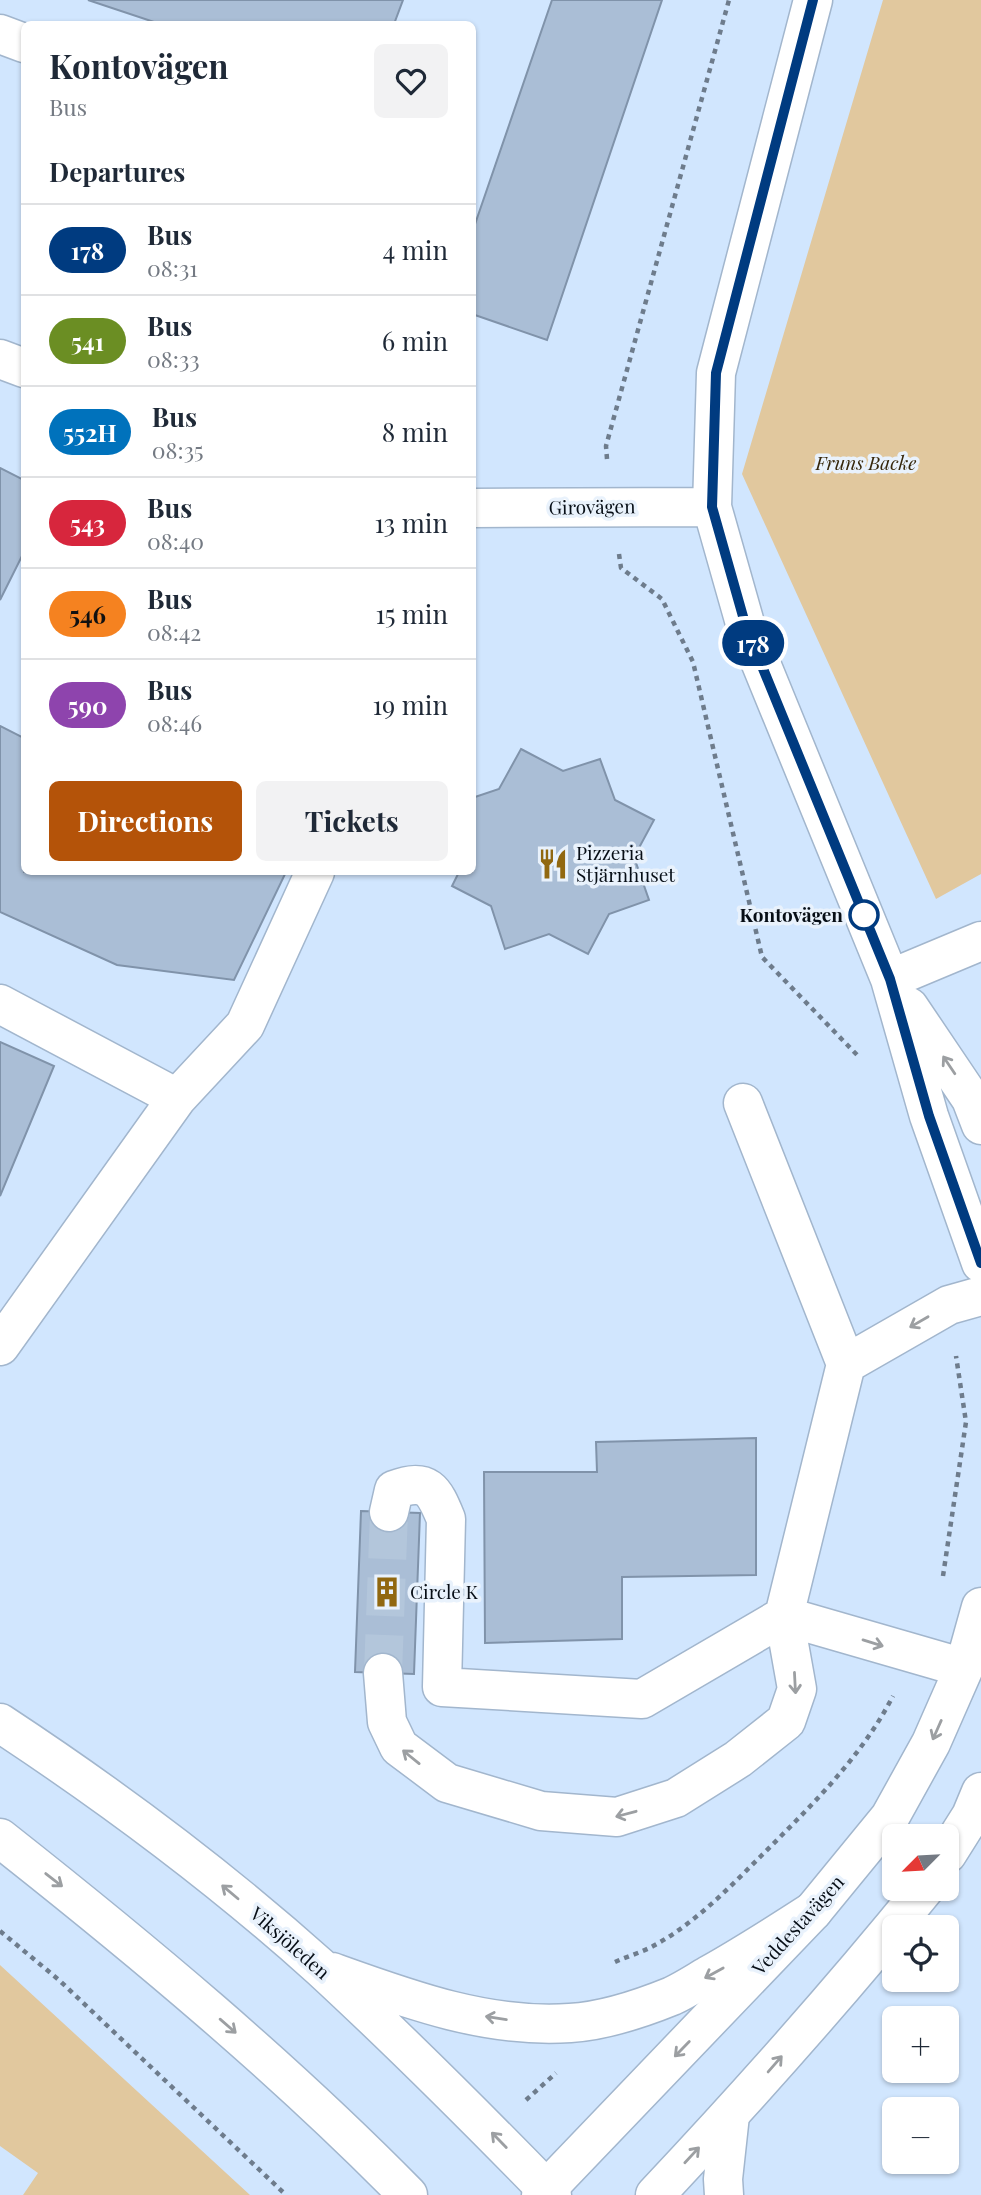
<!DOCTYPE html>
<html lang="en">
<head>
<meta charset="utf-8">
<style>
  body { margin:0; font-family:"Playfair Display",serif; background:#f2f2f3; color:#1f2937; height:100vh; display:flex; flex-direction:column; font-size:26px; white-space:nowrap }
  * { box-sizing:border-box; margin:0 }
  p { font-size:23px; color:#747a83 }
  .icon { flex:none; width:38px; height:38px; fill:none; stroke:currentColor; stroke-width:2; stroke-linecap:round; stroke-linejoin:round }
  .map { position:relative; flex:1; overflow:hidden }
  .panel { position:absolute; left:21px; top:21px; width:455px; height:854px; display:flex; flex-direction:column; background:#fff; border-radius:10px; box-shadow:0 2px 5px #0004 }
  .panel>* { flex:none }
  .badge { padding:0 14px; border-radius:23px; font-size:24px; line-height:46px }
  .needle { width:46px; rotate:246deg }
  .fabs { position:absolute; left:882px; top:1824px; display:grid; gap:14px }
  .fabs a { display:grid; place-items:center; width:77px; height:77px; border-radius:10px; background:#fff; box-shadow:0 2px 5px #0004; font-size:35px }
  .map>.badge { position:absolute; translate:-50% -50%; box-shadow:0 0 0 4px #fff }
  h2 { padding:0 28px; font-size:26px; line-height:63px }
  .round { display:grid; place-items:center; flex:none; width:74px; height:74px; border-radius:10px; background:#f2f2f3 }
  .overview { display:flex; align-items:center; justify-content:space-between; height:119px; padding:0 28px }
  h1 { font-size:33px; font-weight:700; line-height:52px }
  .cta { display:flex; gap:14px; margin-top:auto; padding:14px 28px }
  .cta a { flex:1; height:80px; border-radius:10px; background:#b45309; color:#fff; font-size:28px; font-weight:700; line-height:80px; text-align:center }
  .cta a+a { background:#f2f2f3; color:#1f2937 }
  ul { padding:0; list-style:none }
  li { display:flex; align-items:center; gap:21px; height:91px; padding:0 28px; border-top:2px solid #e0e1e3 }
  li div { flex:1 }
  li b { display:block; font-size:26px }
  li em { font-style:normal }
  li .badge { min-width:77px; font-weight:700; text-align:center }
  .map>svg:first-child { display:block }
  .green { fill:#e1c89e }
  .building { fill:#aabed6; stroke:#8093aa; stroke-width:2 }
  .lines { fill:none; stroke-linecap:round; stroke-linejoin:round }
  .minor-tunnel { stroke:#b3c6db; stroke-width:38; stroke-dasharray:38 19; stroke-linecap:butt }
  .minor-casing { stroke:#a2b6cd; stroke-width:41 }
  .major-casing { stroke:#a2b6cd; stroke-width:41 }
  .path { stroke:#6e7c8c; stroke-width:4.5; stroke-dasharray:5 5; stroke-linecap:butt }
  .minor { stroke:#fff; stroke-width:38 }
  .major { stroke:#fff; stroke-width:38 }
  .oneway { stroke:#9c9fa2 }
  .line-casing { stroke:#fff; stroke-width:16 }
  .line { stroke:#003b80; stroke-width:10 }
  .stop-dot { fill:#fff; stroke:#003b80; stroke-width:3.5 }
  .labels { text-anchor:middle; stroke-width:7; stroke-linejoin:round; paint-order:stroke }
  .park-label { font-size:19px; font-style:italic; fill:#36270b; stroke:#e9f2fc }
  .street-label { font-size:19px; fill:#070e16; stroke:#e9f2fc }
  .poi-label { font-size:19px; fill:#070e16; stroke:#e9f2fc; text-anchor:start }
  .stop-label { font-size:19px; font-weight:bold; fill:#070e16; stroke:#e9f2fc; text-anchor:end }
</style>
</head>
<body>
<div class="map">
<svg width="981" height="2195" viewBox="0 0 981 2195">
  <rect width="100%" height="100%" fill="#d1e6fe"/>
  <path class="green" d="M883 0H981V874L936 899 742 474Z
    M0 1965 250 2195H23L38 2173 0 2146Z"/>
  <path class="building" d="M88 0H403L394 24H160Z
    M552 0H662L547 340 472 314V233Z
    M0 468 24 480V552L0 600Z
    M0 726 24 738V872H286L234 980 117 965 0 912Z
    M521 749 563 771 600 759 615 800 654 820 634 857 649 900 609 914 588 954 549 934 505 949 491 906 452 886 459 872H472V798L499 789Z
    M0 1042 54 1066 0 1196Z
    M756 1438V1575L622 1577V1639L485 1643 484 1472H597L596 1442Z
    M361 1511 420 1513 414 1674 355 1672Z"/>
  <g class="lines">
    <path class="minor-tunnel" d="M383 1673 389 1512"/>
    <g class="minor-casing">
      <path id="minor" d="M813 0 716 373 712 507 746 627 890 979 929 1116 981 1263
        M0 34 24 43
        M0 359 24 368
        M472 508 712 507
        M890 979 981 941
        M0 1004 177 1098
        M909 1007 971 1099 981 1125
        M0 1346 177 1098 245 1025 315 872
        M846 1364 949 1305 981 1296
        M389 1512 394 1490C428 1477 434 1490 446 1519L442 1687 642 1699 784 1616 846 1364 743 1103
        M383 1673 387 1722 399 1747 447 1783 541 1811 617 1817 676 1798 738 1759 786 1721 797 1689 784 1616 964 1668
        M947 1854 971 1816 981 1792
        M541 2195 813 1911 890 1817 931 1743 964 1668 981 1607
        M655 2195C748 2096 839 1994 925 1888"/>
    </g>
    <g class="major-casing">
      <path id="major" d="M0 1723C111 1796 222 1879 321 1968 400 2041 477 2118 552 2195
        M0 1838C142 1950 281 2066 408 2195
        M332 1972C407 1999 488 2029 570 2023 604 2021 640 2009 672 1996 685 1990 697 1982 709 1975 745 1955 779 1933 813 1911
        M724 2195 723 2179 730 2115"/>
    </g>
    <path class="path" d="M607 459 606 446 729 0
      M619 554 621 568 662 599 693 662 762 957 860 1058
      M943 1576 966 1422 956 1356
      M0 1931 59 1980 286 2195
      M615 1962C628 1956 643 1952 655 1945 695 1923 729 1888 761 1856 810 1807 861 1758 893 1696
      M526 2100 556 2073"/>
    <use href="#minor" class="minor"/>
    <use href="#major" class="major"/>
  </g>
  <defs><path id="oneway-shaft" d="M-6 0H5M1.5-3L5.5 0L1.5 3" fill="none" stroke-width="1.6" stroke-linecap="round" stroke-linejoin="round" transform="scale(1.75)"/></defs>
  <g class="oneway">
    <use href="#oneway-shaft" transform="translate(949 1065) rotate(-124)"/>
    <use href="#oneway-shaft" transform="translate(919 1322) rotate(150)"/>
    <use href="#oneway-shaft" transform="translate(873 1643) rotate(17)"/>
    <use href="#oneway-shaft" transform="translate(795 1683) rotate(87)"/>
    <use href="#oneway-shaft" transform="translate(937 1730) rotate(114)"/>
    <use href="#oneway-shaft" transform="translate(411 1757) rotate(-141)"/>
    <use href="#oneway-shaft" transform="translate(626 1814) rotate(165)"/>
    <use href="#oneway-shaft" transform="translate(54 1880) rotate(38)"/>
    <use href="#oneway-shaft" transform="translate(230 1892) rotate(-140)"/>
    <use href="#oneway-shaft" transform="translate(714 1973) rotate(151)"/>
    <use href="#oneway-shaft" transform="translate(496 2018) rotate(-171)"/>
    <use href="#oneway-shaft" transform="translate(228 2026) rotate(41)"/>
    <use href="#oneway-shaft" transform="translate(682 2049) rotate(134)"/>
    <use href="#oneway-shaft" transform="translate(775 2064) rotate(-49)"/>
    <use href="#oneway-shaft" transform="translate(499 2140) rotate(-134)"/>
    <use href="#oneway-shaft" transform="translate(692 2155) rotate(-47)"/>
  </g>
  <g class="lines">
    <g class="line-casing">
      <path id="line" d="M813 0 716 373 712 507 746 627 890 979 929 1116 981 1263"/>
    </g>
    <use href="#line" class="line"/>
  </g>
  <defs>
    <g id="restaurant-bare" transform="scale(2.415)"><path d="M-5-6h1v4h1v-4h1v4h1v-4h1v5L-1.5 .5V6h-2V.5L-5-1ZM5-6V6H3V1.5H1.5Q1.5-4 5-6Z" fill="#916810" stroke="#e9f2fc" stroke-width="2.5" paint-order="stroke"/></g>
    <g id="building-bare" transform="scale(2.415)"><path d="M-4-6H4V6H1V3H-1V6H-4ZM-2.5-4.3h1.7v1.8h-1.7ZM.8-4.3h1.7v1.8H.8ZM-2.5-1h1.7V.8h-1.7ZM.8-1h1.7V.8H.8Z" fill="#916810" stroke="#e9f2fc" stroke-width="2.5" paint-order="stroke"/></g>
  </defs>
  <g fill-rule="evenodd">
    <use href="#restaurant-bare" x="553" y="864"/>
    <use href="#building-bare" x="387" y="1592"/>
  </g>
  <circle class="stop-dot" cx="864" cy="915" r="14"/>
  <g class="labels">
    <g class="park-label">
      <text x="866" y="470">Fruns Backe</text>
    </g>
    <g class="street-label">
      <text transform="translate(592 507) rotate(-1)" y="7">Girovägen</text>
      <text transform="translate(798 1925) rotate(-48)" y="7">Veddestavägen</text>
      <text transform="translate(290 1943) rotate(41)" y="7">Viksjöleden</text>
    </g>
    <g class="poi-label">
      <text x="576" y="860">Pizzeria<tspan x="576" dy="22">Stjärnhuset</tspan></text>
      <text x="410" y="1599">Circle K</text>
    </g>
    <g class="stop-label">
      <text x="843" y="922">Kontovägen</text>
    </g>
  </g>
</svg>
<div class="fabs">
<a><svg class="needle" viewBox="-14 -14 28 28"><path d="M0-13l5 13h-10z" fill="#e53935"/><path d="M0 13l5-13h-10z" fill="#747a83"/></svg></a>
<a><svg class="icon" aria-label="locate" viewBox="0 0 24 24"><circle cx="12" cy="12" r="6"/><path d="M12 2v4M12 18v4M2 12h4M18 12h4"/></svg></a>
<a>+</a>
<a>−</a>
</div>
<b class="badge" style="left:753px;top:643px;background:#003b80;color:#fff">178</b>
<section class="panel">
<div class="overview"><div><h1>Kontovägen</h1><p>Bus</p></div><a class="round"><svg class="icon" aria-label="heart" viewBox="0 0 24 24"><path d="M12 20l-8-8c-3-5 5-10 8-4 3-6 11-1 8 4z"/></svg></a></div>
<h2>Departures</h2>
<ul>
<li><span class="badge" style="background:#003b80;color:#fff">178</span><div><b>Bus</b><p>08:31</p></div><em>4 min</em></li>
<li><span class="badge" style="background:#6b8e23;color:#fff">541</span><div><b>Bus</b><p>08:33</p></div><em>6 min</em></li>
<li><span class="badge" style="background:#0072bc;color:#fff">552H</span><div><b>Bus</b><p>08:35</p></div><em>8 min</em></li>
<li><span class="badge" style="background:#d7263d;color:#fff">543</span><div><b>Bus</b><p>08:40</p></div><em>13 min</em></li>
<li><span class="badge" style="background:#f58220;color:#111">546</span><div><b>Bus</b><p>08:42</p></div><em>15 min</em></li>
<li><span class="badge" style="background:#8e44ad;color:#fff">590</span><div><b>Bus</b><p>08:46</p></div><em>19 min</em></li>
</ul>
<div class="cta"><a>Directions</a><a>Tickets</a></div>
</section>
</div>
</body>
</html>
